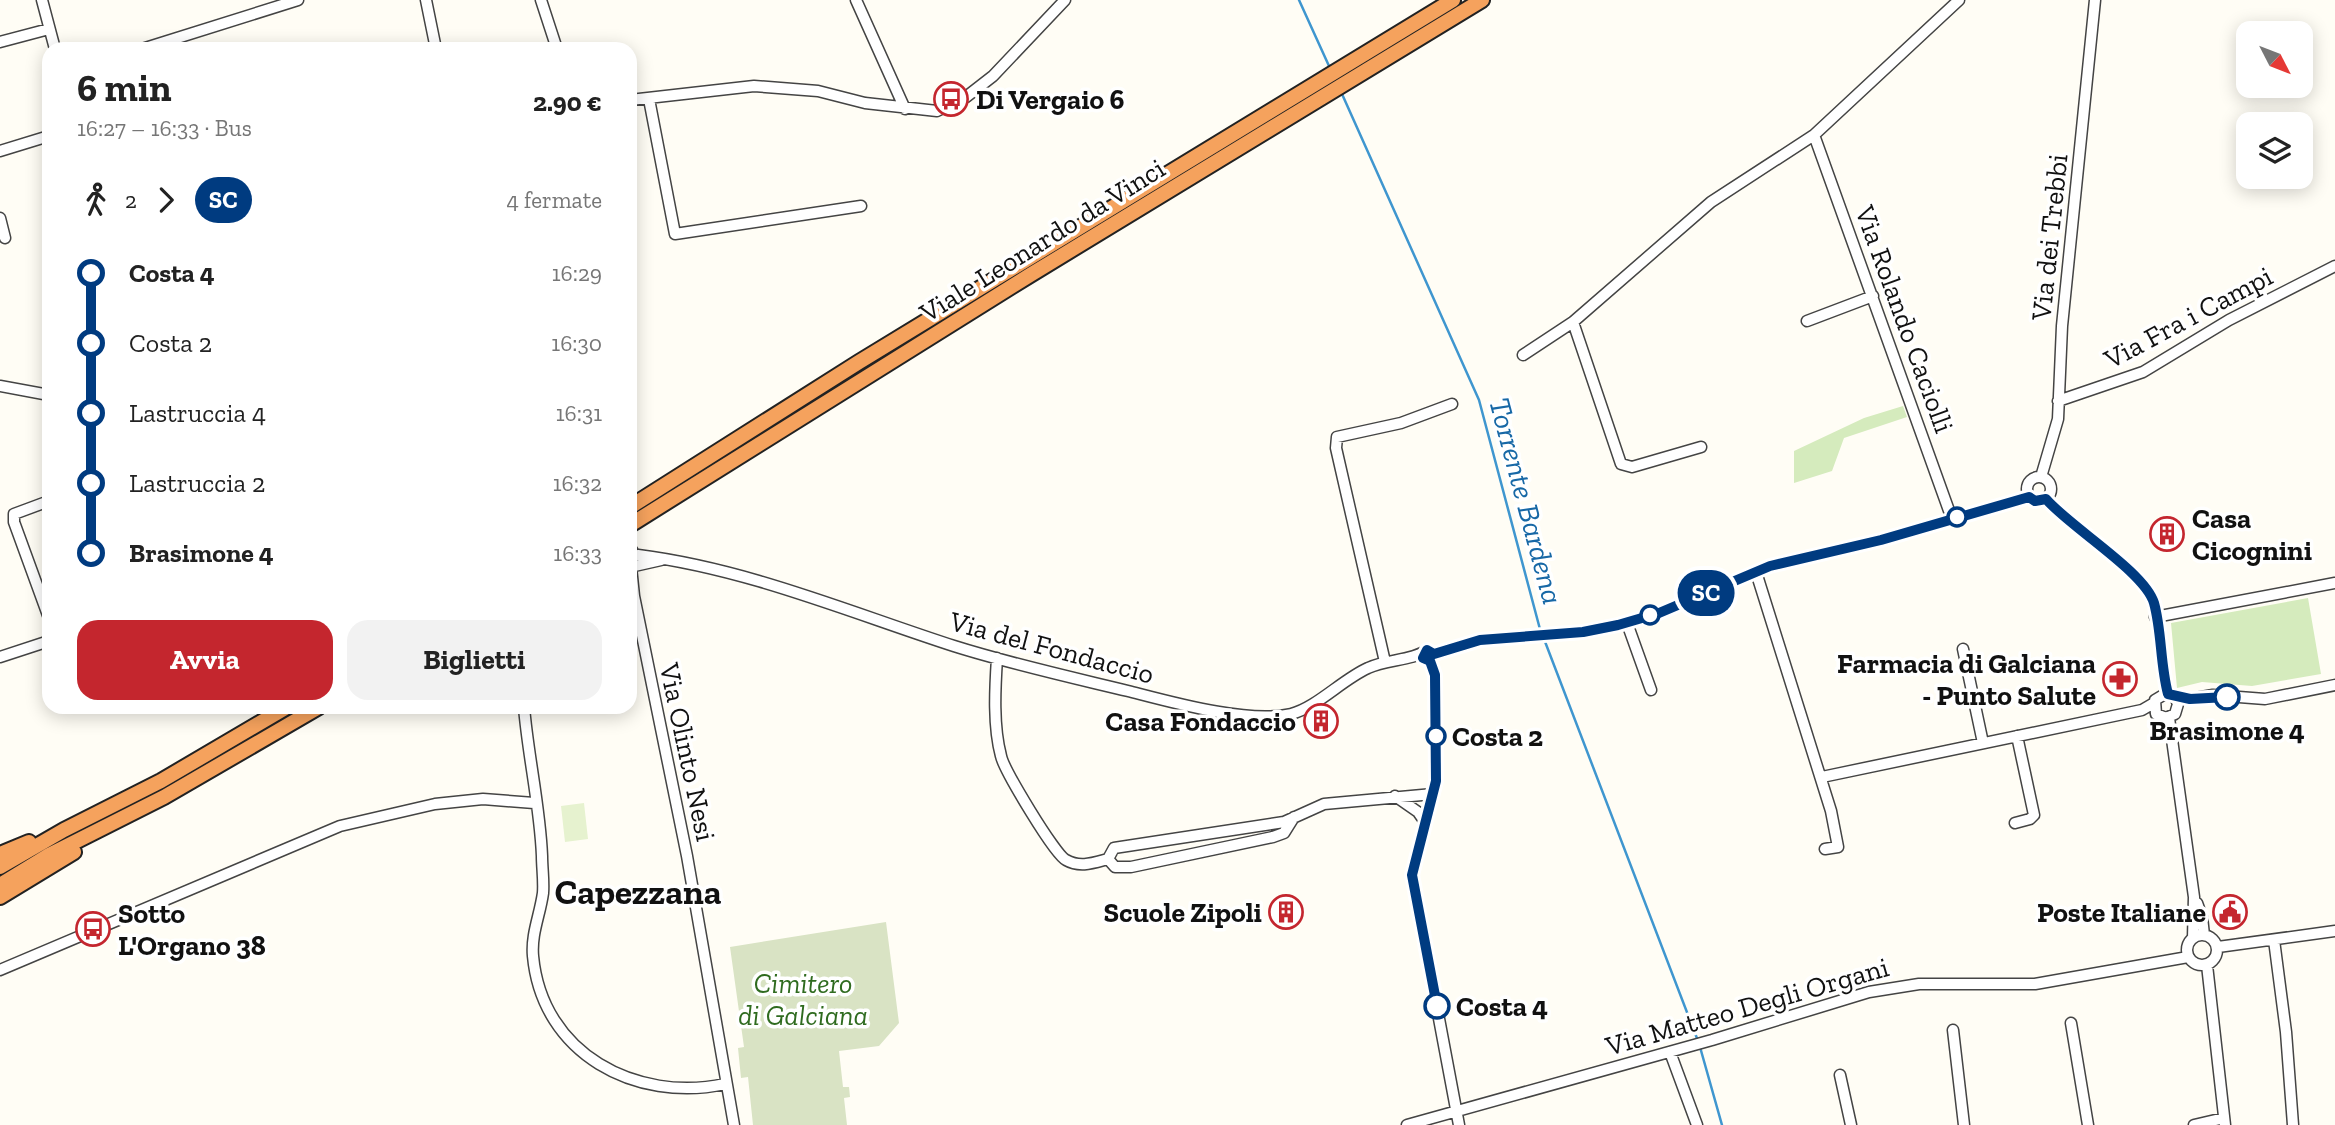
<!DOCTYPE html>
<html lang="it">
<head>
<meta charset="utf-8">
<style>
  body { margin:0; font-family:"Zilla Slab",serif; background:#f2f2f2; color:#222; height:100vh; display:flex; flex-direction:column; font-size:26px; white-space:nowrap }
  * { box-sizing:border-box; margin:0 }
  p { font-size:23px; color:#767676 }
  .icon { flex:none; width:38px; height:38px; fill:none; stroke:currentColor; stroke-width:2; stroke-linecap:round; stroke-linejoin:round }
  .map { position:relative; flex:1; overflow:hidden }
  .panel { position:absolute; left:42px; top:42px; width:595px; height:672px; display:flex; flex-direction:column; background:#fff; border-radius:21px; box-shadow:0 4px 18px #0003 }
  .panel>* { flex:none }
  .badge { padding:0 14px; border-radius:23px; font-size:24px; line-height:46px }
  .needle { width:46px; rotate:132deg }
  .buttons { position:absolute; left:2236px; top:21px; display:grid; gap:14px }
  .buttons a { display:grid; place-items:center; width:77px; height:77px; border-radius:14px; background:#fff; box-shadow:0 4px 18px #0003; font-size:35px }
  .map>.badge { position:absolute; translate:-50% -50%; box-shadow:0 0 0 4px #fff }
  .legs { display:flex; align-items:center; gap:10px; height:77px; padding:0 35px; font-size:23px }
  .legs p { margin-inline-start:auto }
  .overview { display:flex; align-items:center; justify-content:space-between; height:119px; padding:0 35px }
  h1 { font-size:38px; font-weight:700; line-height:52px }
  .button { display:flex; gap:14px; margin-top:auto; padding:14px 35px }
  .button a { flex:1; height:80px; border-radius:21px; background:#c4262e; color:#fff; font-size:28px; font-weight:700; line-height:80px; text-align:center }
  .button a+a { background:#f2f2f2; color:#222 }
  ul { padding:0 35px; list-style:none }
  li { display:flex; align-items:center; gap:24px; height:70px; font-size:26px }
  li i { display:grid; place-items:center; width:10px; height:100%; margin:0 9px; background:currentColor }
  li i::after { content:''; width:18px; height:18px; margin:-9px; border:5px solid; border-radius:50%; background:#fff }
  li p { margin-inline-start:auto }
  li:first-child i { background:linear-gradient(#0000 50%,currentColor 0) }
  li:last-child i { background:linear-gradient(currentColor 50%,#0000 0) }
  .map>svg:first-child { display:block }
  .green { fill:#d5ebbd }
  .cemetery { fill:#d9e3c4 }
  .pitch { fill:#e6f2cf }
  .lines { fill:none; stroke-linecap:round; stroke-linejoin:round }
  .stream { stroke:#3f96cf; stroke-width:2.5 }
  .minor-casing { stroke:#444; stroke-width:13 }
  .highway-casing { stroke:#222; stroke-width:18 }
  .minor { stroke:#fff; stroke-width:10 }
  .highway { stroke:#f5a25d; stroke-width:14 }
  .line-1-casing { stroke:#fff; stroke-width:16 }
  .line-1 { stroke:#003b80; stroke-width:10 }
  .stop-1-dot { fill:#fff; stroke:#003b80; stroke-width:3.5 }
  .labels { text-anchor:middle; stroke-width:7; stroke-linejoin:round; paint-order:stroke }
  .poi-label { font-size:28px; font-weight:bold; fill:#111; stroke:#fff; text-anchor:end }
  .street-label { font-size:28px; fill:#111; stroke:#fff }
  .stop-label { font-size:28px; font-weight:bold; fill:#111; stroke:#fff; text-anchor:start }
  .park-label { font-size:28px; font-style:italic; fill:#2f6b1f; stroke:#fff }
  .water-label { font-size:30px; font-style:italic; fill:#1768a6; stroke:#fff }
  .district-label { font-size:35px; font-weight:bold; fill:#111; stroke:#fff }
</style>
</head>
<body>
<div class="map">
<svg width="2335" height="1125" viewBox="0 0 2335 1125">
  <rect width="100%" height="100%" fill="#fffdf5"/>
  <path class="green" d="M1903 406 1907 417 1844 438 1832 471 1794 483V451L1864 418Z
    M2308 598 2321 674 2252 686 2202 682 2177 688 2171 623Z"/>
  <path class="cemetery" d="M886 922 899 1023 879 1046 839 1051 843 1087H849L850 1097 844 1098 847 1125H753L748 1077 741 1078 738 1048 744 1047 730 947Z"/>
  <path class="pitch" d="M584 803 588 839 565 842 561 806Z"/>
  <g class="lines">
    <path class="stream" d="M1299 0 1329 66
      M1342 94 1479 400 1541 633
      M1544 639 1698 1041
      M1700 1047 1722 1125"/>
    <g class="minor-casing">
      <path id="minor" d="M42 0 55 49
        M426 0 436 49
        M541 0 557 49
        M856 0 905 109
        M0 42 49 29
        M142 49 298 0
        M649 99 675 234 861 206
        M630 100 754 86 818 91 865 103 937 111 966 97 993 76 1065 0
        M1814 135 1952 519
        M0 151 49 136
        M0 218 5 238
        M1807 321 1873 296
        M1573 322 1621 464 1632 467 1701 447
        M1523 355 1573 322 1711 202 1814 135 1959 0
        M0 386 49 395
        M2058 401 2143 372 2229 320 2335 266
        M2027 489a12 12 0 1 1 24 0a12 12 0 1 1-24 0Z
        M2041 477 2058 419 2062 326 2095 0
        M2046 499C2070 525 2146 574 2154 603 2162 632 2160 664 2168 694
        M49 501 14 514V522L49 618
        M630 548 632 550
        M638 555C748 569 849 612 954 646 1011 664 1070 677 1128 691 1171 702 1248 724 1291 714 1316 708 1343 679 1368 668 1387 659 1412 661 1427 650L1434 654 1480 640 1583 632 1618 625 1659 613 1770 566 1881 540 2029 497
        M630 567 661 560
        M631 567 634 596 687 856 734 1125
        M1756 572 1831 811 1838 847 1825 849
        M2155 617 2335 583
        M1627 623 1651 690
        M1963 649 1983 743
        M0 657 49 641
        M997 658C995 689 993 726 1001 756 1004 770 1055 855 1066 860 1080 868 1093 863 1108 859
        M1430 661 1435 675 1436 781 1412 875 1459 1125
        M1385 662 1336 448 1337 437 1401 423 1452 404
        M2175 697 2178 704 2175 714 2166 718 2156 714 2155 700 2165 694 2190 699 2213 695 2265 699 2335 685
        M524 707C528 756 540 806 542 856 542 868 544 881 543 893 540 915 531 934 533 956 542 1054 636 1103 725 1084
        M2169 718 2194 897 2193 938
        M1822 777 2142 710 2154 703
        M1395 796 1418 812 1425 822
        M2015 823 2030 819 2034 815 2017 736
        M1108 859 1114 848 1284 822 1324 804 1433 794
        M1108 859 1115 867H1131L1273 837 1284 833 1294 817
        M2197 903 2202 917 2204 935
        M2187 950a15 15 0 1 1 30 0a15 15 0 1 1-30 0Z
        M2274 940 2286 1032 2293 1125
        M2218 947 2335 931
        M2207 965 2225 1125
        M0 970 340 826 435 804 483 799 534 803
        M2071 1023 2088 1125
        M1953 1030 1964 1125
        M1670 1052 1697 1125
        M1840 1075 1851 1125
        M1407 1125 1712 1040 1869 992 1919 984H2035L2188 957
        M2194 1125 2224 1118"/>
    </g>
    <g class="highway-casing">
      <path id="highway" d="M630 507 859 362 1453 0
        M630 525 1030 275 1482 0
        M0 854 29 842
        M0 867 64 830 161 781 287 707
        M0 885 49 855 164 797 319 707
        M0 897 74 852"/>
    </g>
    <use href="#minor" class="minor"/>
    <use href="#highway" class="highway"/>
  </g>
  <g class="lines">
    <g class="line-1-casing">
      <path id="line-1" d="M1437 1006 1412 875 1436 781 1435 675 1430 661 1423 658 1427 650 1434 654 1480 640 1583 632 1618 625 1659 613 1770 566 1881 540 2029 497 2035 501 2046 499C2070 527 2145 572 2154 603 2162 632 2160 664 2168 694L2190 699 2227 697"/>
    </g>
    <use href="#line-1" class="line-1"/>
  </g>
  <defs>
    <g id="bus-ring" transform="scale(1.75)"><circle r="9.5" fill="#fff" stroke="#c4262e" stroke-width="1.5"/><path d="M-5-6H5V4H4V6H2V4H-2V6H-4V4H-5ZM-3.5-4V0h7V-4ZM-3.5 1.2v1.5H-2V1.2ZM2 1.2v1.5H3.5V1.2Z" fill="#c4262e"/></g>
    <g id="building-ring" transform="scale(1.75)"><circle r="9.5" fill="#fff" stroke="#c4262e" stroke-width="1.5"/><path d="M-4-6H4V6H1V3H-1V6H-4ZM-2.5-4.3h1.7v1.8h-1.7ZM.8-4.3h1.7v1.8H.8ZM-2.5-1h1.7V.8h-1.7ZM.8-1h1.7V.8H.8Z" fill="#c4262e"/></g>
    <g id="pharmacy-ring" transform="scale(1.75)"><circle r="9.5" fill="#fff" stroke="#c4262e" stroke-width="1.5"/><path d="M-2-6h4v4h4v4h-4v4h-4v-4h-4v-4h4Z" fill="#c4262e"/></g>
    <g id="civic-ring" transform="scale(1.75)"><circle r="9.5" fill="#fff" stroke="#c4262e" stroke-width="1.5"/><path d="M-.6-6.5H3V-4.5H.6V-3L4-1V1h2V6H-6V1h2V-1L-.6-3ZM-1.2 2.5V6h2.4V2.5Z" fill="#c4262e"/></g>
  </defs>
  <g fill-rule="evenodd">
    <use href="#bus-ring" x="951" y="99"/>
    <use href="#building-ring" x="2167" y="534"/>
    <use href="#pharmacy-ring" x="2120" y="679"/>
    <use href="#building-ring" x="1321" y="721"/>
    <use href="#building-ring" x="1286" y="912"/>
    <use href="#civic-ring" x="2230" y="912"/>
    <use href="#bus-ring" x="93" y="929"/>
  </g>
  <g class="stop-1-dot">
    <circle cx="1957" cy="517" r="9"/>
    <circle cx="1650" cy="615" r="9"/>
    <circle cx="2227" cy="697" r="12"/>
    <circle cx="1436" cy="736" r="9"/>
    <circle cx="1437" cy="1006" r="12"/>
  </g>
  <g class="labels">
    <g class="poi-label">
      <text x="976" y="109" text-anchor="start">Di Vergaio 6</text>
      <text x="2192" y="528" text-anchor="start">Casa<tspan x="2192" dy="32">Cicognini</tspan></text>
      <text x="2096" y="673">Farmacia di Galciana<tspan x="2096" dy="32">- Punto Salute</tspan></text>
      <text x="1296" y="731">Casa Fondaccio</text>
      <text x="1262" y="922">Scuole Zipoli</text>
      <text x="2206" y="922">Poste Italiane</text>
      <text x="118" y="923" text-anchor="start">Sotto<tspan x="118" dy="32">L'Organo 38</tspan></text>
    </g>
    <g class="street-label">
      <text transform="translate(2049 237) rotate(-84)" y="10">Via dei Trebbi</text>
      <text transform="translate(1042 240) rotate(-32)" y="10">Viale Leonardo da Vinci</text>
      <text transform="translate(2188 317) rotate(-28)" y="10">Via Fra i Campi</text>
      <text transform="translate(1905 319) rotate(70)" y="10">Via Rolando Caciolli</text>
      <text transform="translate(1052 647) rotate(15)" y="10">Via del Fondaccio</text>
      <text transform="translate(688 752) rotate(78)" y="10">Via Olinto Nesi</text>
      <text transform="translate(1747 1006) rotate(-16)" y="10">Via Matteo Degli Organi</text>
    </g>
    <g class="stop-label">
      <text x="2227" y="740" text-anchor="middle">Brasimone 4</text>
      <text x="1452" y="746">Costa 2</text>
      <text x="1456" y="1016">Costa 4</text>
    </g>
    <g class="park-label">
      <text x="803" y="993">Cimitero<tspan x="803" dy="32">di Galciana</tspan></text>
    </g>
    <g class="water-label">
      <text transform="translate(1526 501) rotate(75)" y="10">Torrente Bardena</text>
    </g>
    <g class="district-label">
      <text x="638" y="904">Capezzana</text>
    </g>
  </g>
</svg>
<div class="buttons">
<a><svg class="needle" viewBox="-14 -14 28 28"><path d="M0-13l5 13h-10z" fill="#e53935"/><path d="M0 13l5-13h-10z" fill="#767676"/></svg></a>
<a><svg class="icon" aria-label="layers" viewBox="0 0 24 24"><path d="M12 4l9 5-9 5-9-5zM3 14l9 5 9-5"/></svg></a>
</div>
<b class="badge" style="left:1706px;top:593px;background:#003b80;color:#fff">SC</b>
<section class="panel">
<div class="overview"><div><h1>6 min</h1><p>16:27 – 16:33 · Bus</p></div><b>2.90 €</b></div>
<div class="legs"><svg class="icon" aria-label="walk" viewBox="0 0 24 24"><circle cx="13" cy="4" r="2"/><path d="M13 8l-2 6 4 7M11 14l-3 7M7 12l3-4h3l4 4"/></svg>2<svg class="icon" aria-label="forward" viewBox="0 0 24 24"><path d="M9 5l7 7-7 7"/></svg><b class="badge" style="background:#003b80;color:#fff">SC</b><p>4 fermate</p></div>
<ul>
<li><i style="color:#003b80"></i><b>Costa 4</b><p>16:29</p></li>
<li><i style="color:#003b80"></i><span>Costa 2</span><p>16:30</p></li>
<li><i style="color:#003b80"></i><span>Lastruccia 4</span><p>16:31</p></li>
<li><i style="color:#003b80"></i><span>Lastruccia 2</span><p>16:32</p></li>
<li><i style="color:#003b80"></i><b>Brasimone 4</b><p>16:33</p></li>
</ul>
<div class="button"><a>Avvia</a><a>Biglietti</a></div>
</section>
</div>
</body>
</html>
